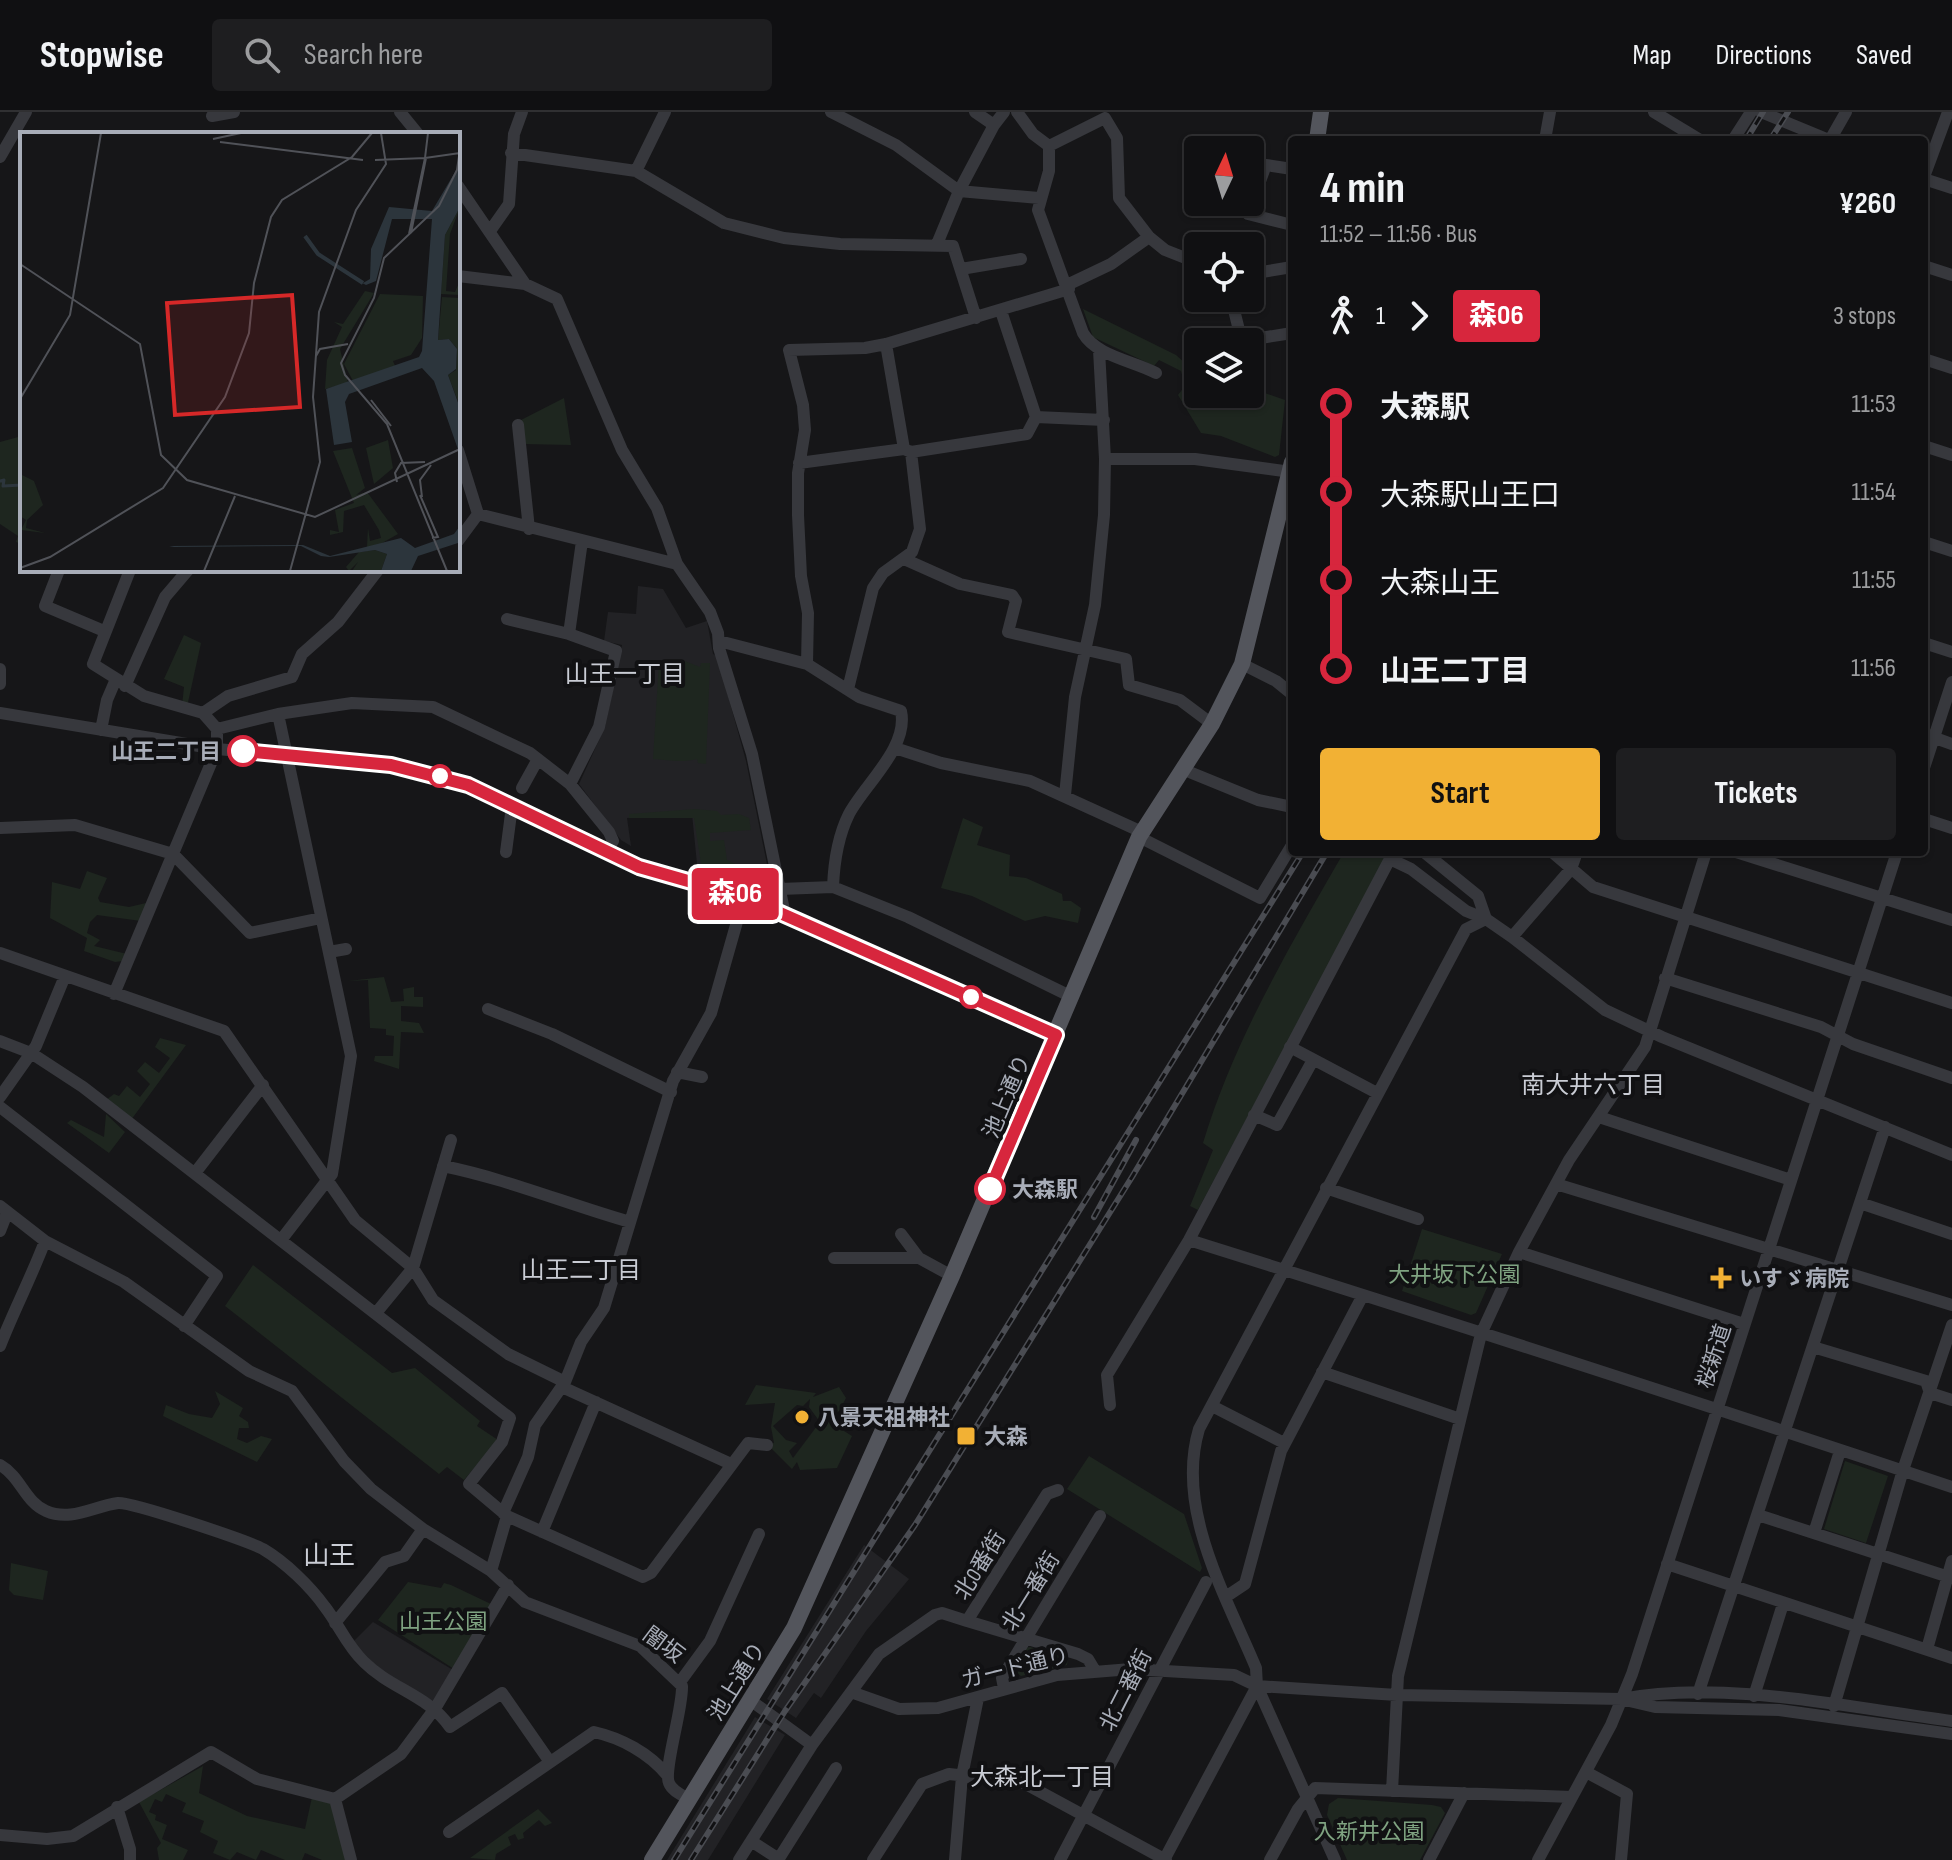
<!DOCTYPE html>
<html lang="en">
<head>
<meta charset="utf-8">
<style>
  body { margin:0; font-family:"Sofia Sans Condensed","Noto Sans JP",sans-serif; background:#1e1e20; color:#f1f3f6; height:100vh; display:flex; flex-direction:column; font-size:30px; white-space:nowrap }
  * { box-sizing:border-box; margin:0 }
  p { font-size:26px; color:#9c9d9f }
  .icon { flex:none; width:44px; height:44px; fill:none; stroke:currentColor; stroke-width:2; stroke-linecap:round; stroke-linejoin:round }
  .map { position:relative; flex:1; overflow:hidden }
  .sheet { position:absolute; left:1288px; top:24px; width:640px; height:720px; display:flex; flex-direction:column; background:#101012; border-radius:8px; box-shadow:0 2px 6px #0004,0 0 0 2px #303032 }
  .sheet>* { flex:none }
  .badge { padding:0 16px; border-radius:6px; font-size:28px; line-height:52px }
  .needle { width:52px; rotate:4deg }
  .controls { position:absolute; left:1184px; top:24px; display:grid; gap:16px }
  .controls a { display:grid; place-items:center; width:80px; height:80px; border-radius:8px; background:#101012; box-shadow:0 2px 6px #0004,0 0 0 2px #303032; font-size:40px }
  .map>.badge { position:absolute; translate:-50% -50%; box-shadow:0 0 0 4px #fff }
  .legs { display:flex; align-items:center; gap:12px; height:88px; padding:0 32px; font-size:26px }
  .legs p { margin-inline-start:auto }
  .head { display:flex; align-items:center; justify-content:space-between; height:136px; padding:0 32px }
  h1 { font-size:44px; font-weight:700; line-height:60px }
  .primary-button { display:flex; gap:16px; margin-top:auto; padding:16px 32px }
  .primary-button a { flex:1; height:92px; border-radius:8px; background:#f2b134; color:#111; font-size:32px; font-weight:700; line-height:92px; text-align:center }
  .primary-button a+a { background:#1e1e20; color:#f1f3f6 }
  ul { padding:0 32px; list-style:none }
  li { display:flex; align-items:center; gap:28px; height:88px; font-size:30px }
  li i { display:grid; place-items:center; width:12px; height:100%; margin:0 10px; background:currentColor }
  li i::after { content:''; width:20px; height:20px; margin:-10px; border:6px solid; border-radius:50%; background:#101012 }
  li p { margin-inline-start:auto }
  li:first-child i { background:linear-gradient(#0000 50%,currentColor 0) }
  li:last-child i { background:linear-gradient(currentColor 50%,#0000 0) }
  header { display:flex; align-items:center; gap:48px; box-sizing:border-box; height:112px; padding:0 40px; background:#101012; border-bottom:2px solid #303032 }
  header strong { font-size:38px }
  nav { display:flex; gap:44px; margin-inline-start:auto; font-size:28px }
  .search { width:560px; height:72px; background:#1e1e20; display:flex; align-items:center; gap:20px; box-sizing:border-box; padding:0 28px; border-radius:8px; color:#9c9d9f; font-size:30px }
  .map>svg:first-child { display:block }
  .built { fill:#222225 }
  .green { fill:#1e261f; fill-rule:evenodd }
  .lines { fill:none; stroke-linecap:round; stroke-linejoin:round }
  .stream { stroke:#2c353c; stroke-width:3 }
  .minor { stroke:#37383d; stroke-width:12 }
  .major { stroke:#53555c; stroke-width:16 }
  .rail-casing { stroke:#4a4c52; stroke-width:6 }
  .rail { stroke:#111113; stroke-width:3; stroke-dasharray:9; stroke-linecap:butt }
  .line-1-casing { stroke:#fff; stroke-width:18 }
  .line-1 { stroke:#d7263d; stroke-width:12 }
  .stop-1-dot { fill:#fff; stroke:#d7263d; stroke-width:4 }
  .poi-dot { fill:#f2b134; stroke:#111113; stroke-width:3 }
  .labels { text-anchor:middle; stroke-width:8; stroke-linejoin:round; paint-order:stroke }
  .stop-label { font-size:22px; font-weight:bold; fill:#a8adb8; stroke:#111113; text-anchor:end }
  .street-label { font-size:22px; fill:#a8adb8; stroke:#111113 }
  .park-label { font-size:22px; fill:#7fa381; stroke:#111113 }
  .poi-label { font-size:22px; font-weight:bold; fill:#a8adb8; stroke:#111113; text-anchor:start }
  .neighbourhood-label { font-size:24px; fill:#c9ccd4; stroke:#111113 }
  .quarter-label { font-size:26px; fill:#c9ccd4; stroke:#111113 }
  .inset-river { fill:none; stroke:#2c353c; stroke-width:4 }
  .inset-road { fill:none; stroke:#505258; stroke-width:2 }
  .view { fill:#d62828; fill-opacity:0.15; stroke:#d62828; stroke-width:4 }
  .inset-edge { fill:none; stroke:#a8adb8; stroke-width:4 }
</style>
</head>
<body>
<header>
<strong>Stopwise</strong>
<div class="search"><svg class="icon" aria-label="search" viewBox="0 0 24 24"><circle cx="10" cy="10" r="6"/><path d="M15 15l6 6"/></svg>Search here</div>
<nav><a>Map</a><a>Directions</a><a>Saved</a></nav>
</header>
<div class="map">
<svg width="1952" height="1748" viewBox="0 0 1952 1748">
  <rect width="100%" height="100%" fill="#161618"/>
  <path class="built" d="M638 474 663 477 686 516 707 509 713 542 717 544 746 649 769 762 756 769 697 752 692 702 627 706 631 734 621 728 579 672 605 615 622 533 604 529 608 500 636 502Z
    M864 1433 909 1467 866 1519 821 1586 814 1581 796 1606 767 1587Z
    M373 1510 453 1558 435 1590 387 1565 366 1547 353 1530Z
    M755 1605 785 1623 708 1748H667Z"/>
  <path class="green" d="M1083 197 1176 243 1197 262 1193 269 1198 282H1250V276L1285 288 1279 343 1275 345 1221 324 1201 321 1178 283 1185 274 1181 259 1159 248 1154 254 1093 225Z
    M564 286 571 333 523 332 521 308Z
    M22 324V432L16 430 18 424 0 412V330Z
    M184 523 201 531 187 595 182 594 184 575 164 567Z
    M682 548 700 555 701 551H710L706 652 698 651 697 647C683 651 667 648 653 647L659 550 670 553Z
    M695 697 717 699 721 703 739 702 749 706 751 718 710 721V729L724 728 727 748 737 753H762L765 762 755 767 701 752 694 706H629V702Z
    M963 706 983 715 977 733 1010 743 1009 764 1026 766 1062 782 1063 789H1071L1081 796 1078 811 1045 804 1025 809 972 784 941 776Z
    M1344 740H1389L1198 1098 1190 1094 1213 1038 1203 1031C1234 928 1290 834 1344 740Z
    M87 759 107 766 98 786 100 790 129 795 146 791 141 809 97 803 90 810 87 821 100 828 94 834 127 842 123 849 115 850 84 839 87 826 50 806 52 770 80 777Z
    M384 865 391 890 404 889 403 877 414 875V885H423V895L401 894V909L419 911 424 921 401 920 399 957 374 949 375 944H393L394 924 386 923V917L370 916 368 868 348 869Z
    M160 926 186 933 131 1008 106 988 114 982 119 984 127 974 140 985 150 972 137 959 145 950 159 961 170 946 155 935Z
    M106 1002 125 1020 109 1041 67 1011 71 1008 104 1025Z
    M1422 1117 1502 1142 1476 1201 1471 1203 1402 1179Z
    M253 1153 392 1261 415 1256 480 1309 477 1314 498 1328 464 1368 447 1355 439 1362 225 1194Z
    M756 1273 816 1281 813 1285 839 1275 846 1286 836 1305 844 1319 852 1324 837 1356 800 1358 797 1350 792 1357 767 1332 774 1331 771 1315 775 1291 745 1293ZM810 1287 809 1295 820 1310 793 1346 789 1339 797 1331 786 1328 773 1314 797 1293 803 1294Z
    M215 1279 243 1296 239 1304 248 1310 249 1316H239L237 1327 247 1331 261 1324 272 1327 257 1350 163 1304 166 1293 189 1302 212 1306 220 1292Z
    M1089 1344 1184 1402 1202 1456 1200 1460 1067 1377Z
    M1845 1349 1888 1364 1866 1431 1824 1417Z
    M11 1451 48 1459 43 1488 14 1483 9 1478Z
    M408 1470 441 1476 444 1471 451 1473 491 1492 454 1557 378 1508Z
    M1030 1535 1068 1546 1067 1553 1021 1564 1013 1558 1024 1536Z
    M203 1654 199 1681 247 1704 305 1717 312 1685 333 1691 347 1748H322L305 1741 302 1748H285L261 1738 256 1748 237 1740 230 1748 213 1741 218 1729 200 1720 204 1709 182 1700 186 1691 166 1682 162 1690 155 1687 149 1700 156 1703 155 1708 167 1713 162 1727 188 1738 183 1748H159L157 1736 161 1731 139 1690Z
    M1338 1686 1432 1693 1441 1695 1445 1701 1420 1748H1347L1327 1703 1329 1692Z
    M538 1697 552 1711 545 1714 539 1708 523 1721 524 1726 518 1728 515 1722 508 1725 511 1733 496 1742 495 1748 470 1746Z"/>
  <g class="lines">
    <path class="stream" d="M0 369 4 368 3 374 22 373"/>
    <path class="minor" d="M400 0 418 22
      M831 0 896 33 959 79 1039 86
      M975 0 994 13 1004 0
      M1017 0 1033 22 1049 34V59L1038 98 1083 221C1096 244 1134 249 1156 261
      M1654 0 1700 28
      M1761 0 1829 28
      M212 4 234 0
      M1545 28 1550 0
      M1733 28 1751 0
      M1830 28 1846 0
      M1049 34 1105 6 1117 26 1119 86 1149 125 1165 138 1198 151
      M511 41 636 59 724 111 784 126 840 132 953 134 976 206
      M0 45 26 0
      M1292 57 1266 53 1248 102 1292 113
      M636 59 665 0
      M1924 65 1948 0
      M1924 67 1952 76
      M458 74 525 172 557 187 622 338 657 396 677 452 710 500 718 521 719 536 752 642 785 803
      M490 119 509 92 514 22 522 0
      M937 132 959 79 994 13
      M1227 134 1228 124
      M1924 154 1952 163
      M961 157 1021 147
      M1250 162 1292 155
      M458 164 525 172
      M1067 173 1111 152 1149 125
      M1231 186 1242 230
      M1242 229 1292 221
      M886 232 904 337
      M1924 247 1952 256
      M1036 305 1104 308
      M518 313 529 417
      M1924 334 1952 343
      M458 338 478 402 458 429
      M1105 347H1195L1291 360
      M799 351 904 337 911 340 1027 322 1036 305 1001 199
      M478 402 677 452
      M1924 430 1952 439
      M904 447 960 472 1012 483 1016 489 1008 520 1126 547 1129 573 1180 588 1212 612
      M59 458 45 494 104 519
      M507 507 569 522 616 539 599 615 570 672
      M569 522 582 429
      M719 529 807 552 859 585 901 599C909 635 865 672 849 702 838 724 834 750 833 775L780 777
      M1924 531 1952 540
      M807 552 808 501 801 464 798 403V361L805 318 803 293 789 238 865 236 886 232 1069 177
      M1242 552 1276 569 1292 582
      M0 557V572
      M125 574 165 485 188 458
      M848 577 873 476 883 461 912 440 920 417 911 340
      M0 601 217 637 391 653 453 668 639 755 744 785 1056 923
      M203 601 228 584 292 565 302 542 338 510 378 458
      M278 602 351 944 332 1062 281 1128
      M217 617 278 602 352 591 433 595 530 641 570 672 609 720 613 729 605 740
      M101 618 107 588 116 567
      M1924 622 1952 632
      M895 636 941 651 1030 669 1142 720
      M1924 656 1952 570
      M1182 657 1258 688 1292 695
      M522 676 538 647
      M1065 683 1075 585 1095 493 1104 403 1105 347 1099 238
      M1924 707 1952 716
      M0 716 75 713 173 742 250 821 321 806
      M1139 725 1260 786 1292 733
      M506 740 512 694
      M1424 740 1478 784 1486 807
      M1552 740 1593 775 1952 891
      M1736 740 1952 808
      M1390 747 1411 757 1466 799 1486 807 1512 825 1605 898 1662 925 1952 1043
      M833 775 908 805 1072 885
      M1512 825 1571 757 1577 740
      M329 840 346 837
      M0 841 224 919 355 1108 413 1156 433 1188 508 1242 565 1270
      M1665 866 1821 915 1853 932 1952 966
      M114 882 217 637V617L203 601 144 584 93 552 130 458
      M488 897 552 922 671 980
      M0 929 31 941 83 975 510 1306 502 1330 469 1372 507 1404 643 1465 651 1461 748 1331 767 1333
      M1290 935 1377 981
      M677 960 702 965
      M0 985 36 934 65 864
      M0 995 217 1164 184 1214
      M1254 1003 1277 1013 1313 948
      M1599 1005 1791 1068
      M443 1054C507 1067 567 1092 630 1110
      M195 1061 263 973
      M1556 1072 1952 1193
      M1326 1076 1418 1107
      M1860 1091 1952 1122
      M0 1094 45 1129 124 1170 249 1259 292 1279 344 1349 371 1377 423 1417 491 1459 525 1490 640 1534 682 1574C683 1597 663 1658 669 1671 672 1679 682 1683 689 1687
      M0 1119 7 1101
      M901 1122 919 1146 952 1164
      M1189 1128C1444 1208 1698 1290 1952 1375
      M1519 1140 1744 1212
      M834 1146H919
      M376 1201 413 1156 451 1028
      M0 1234C14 1198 31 1166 45 1129
      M1813 1235 1926 1269 1930 1281 1952 1288
      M1322 1260 1460 1307
      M562 1275 731 1352
      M1110 1293 1107 1263 1189 1128 1392 743
      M1212 1294 1284 1331
      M0 1353C21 1365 25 1390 46 1399 71 1410 94 1394 118 1391 132 1390 246 1428 263 1437 285 1450 310 1474 325 1495 339 1513 347 1534 364 1550 391 1577 428 1583 450 1615L502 1581 550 1650
      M503 1401 528 1345 535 1313 565 1270 581 1230 604 1196 673 969 711 901 744 785
      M1758 1403 1952 1466
      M542 1420 596 1290
      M1814 1421 1840 1339
      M1667 1452 1952 1546
      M491 1459 507 1404
      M1227 1484 1245 1472 1281 1339 1363 1183
      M967 1509 1078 1542 1088 1547 1094 1557
      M335 1511 385 1450 404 1444 423 1417
      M1927 1537 1952 1449
      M680 1570 710 1529 759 1422
      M1257 1574 1335 1748
      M1004 1576 1002 1566 1100 1404
      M851 1580 899 1597 938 1596 1057 1563 1131 1557 1234 1563 1257 1574 1397 1583 1622 1587C1721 1567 1851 1596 1952 1609
      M1698 1582 1885 1015
      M1754 1584 1783 1492
      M750 1588 812 1633
      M1625 1588 1655 1595 1779 1598 1952 1622
      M1834 1594 1903 1358 1952 1213
      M1586 1660 1627 1682 1621 1748
      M1392 1679 1398 1564 1481 1222 1519 1140 1569 1048 1645 935 1706 740
      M335 1687 351 1748
      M117 1695 130 1737V1748
      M449 1720 594 1620C621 1626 649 1641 667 1663
      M0 1723 47 1727 73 1724 211 1640 257 1667 335 1687 401 1642 436 1595 508 1473
      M751 1729 779 1747
      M739 1748 812 1633 879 1542 935 1503 942 1501 967 1509 1047 1382 1058 1378
      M778 1748 836 1656
      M873 1748 922 1672 949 1662 1022 1670 1166 1748
      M955 1748 962 1664 978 1586
      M1060 1748 1206 1470
      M1164 1748 1257 1574 1256 1556C1226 1484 1175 1397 1199 1317L1466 817 1486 807
      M1270 1748 1298 1697 1315 1676 1572 1685
      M1429 1748 1464 1681
      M1538 1748 1611 1613 1632 1562 1897 740"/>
    <path class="major" d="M1317 28 1321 0
      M652 1748 794 1516 952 1164 1139 725 1212 612 1242 552 1292 350"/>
    <g class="rail-casing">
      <path id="rail" d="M1746 28 1763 0
        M1770 28 1788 0
        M1094 1105 1136 1028
        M674 1748 1303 740
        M691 1748 785 1599 915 1413 1132 1065 1327 740"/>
    </g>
    <use href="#rail" class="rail"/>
  </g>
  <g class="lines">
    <g class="line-1-casing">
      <path id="line-1" d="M243 639 391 653 468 673 639 755 744 785 1056 923 990 1077"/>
    </g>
    <use href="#line-1" class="line-1"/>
  </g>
  <g class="stop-1-dot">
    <circle cx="243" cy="639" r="14"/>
    <circle cx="440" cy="664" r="10"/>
    <circle cx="971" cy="885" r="10"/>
    <circle cx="990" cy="1077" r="14"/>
  </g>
  <g class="poi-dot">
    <path d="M1717 1154h8v8h8v8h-8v8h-8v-8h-8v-8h8z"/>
    <circle cx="802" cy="1305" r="8"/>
    <rect x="956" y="1314" width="20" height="20" rx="4"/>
  </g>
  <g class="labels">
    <g class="stop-label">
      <text x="221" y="647">山王二丁目</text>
      <text x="1012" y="1085" text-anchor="start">大森駅</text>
    </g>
    <g class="street-label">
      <text transform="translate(1006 984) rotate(-67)" y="8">池上通り</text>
      <text transform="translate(1713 1244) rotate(-72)" y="8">桜新道</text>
      <text transform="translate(979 1453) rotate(-58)" y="8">北0番街</text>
      <text transform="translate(1030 1479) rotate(-58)" y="8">北一番街</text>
      <text transform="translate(664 1532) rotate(37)" y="8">闇坂</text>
      <text transform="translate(1015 1555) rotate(-14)" y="8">ガード通り</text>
      <text transform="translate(736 1569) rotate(-58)" y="8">池上通り</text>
      <text transform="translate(1125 1578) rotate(-63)" y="8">北二番街</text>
    </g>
    <g class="park-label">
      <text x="1454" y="1170">大井坂下公園</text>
      <text x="443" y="1517">山王公園</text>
      <text x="1369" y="1727">入新井公園</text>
    </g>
    <g class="poi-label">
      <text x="1739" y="1174">いすゞ病院</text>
      <text x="818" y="1313">八景天祖神社</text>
      <text x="984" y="1332">大森</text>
    </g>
    <g class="neighbourhood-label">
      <text x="625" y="570">山王一丁目</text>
      <text x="1593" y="981">南大井六丁目</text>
      <text x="581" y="1166">山王二丁目</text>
      <text x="1042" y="1673">大森北一丁目</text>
    </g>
    <g class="quarter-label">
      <text x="329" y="1452">山王</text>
    </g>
  </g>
  <g transform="translate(20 20)">
    <rect width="440" height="440" fill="#161618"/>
    <path d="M440 75 430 102 426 159 435 160 439 151 440 163 421 162 425 103ZM345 159 354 161 320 217 328 251 305 257 307 228 322 195 314 190 323 192ZM360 162 403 164 402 206 391 223 373 229 375 234 333 249 324 232ZM422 165 440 166V275L428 243 436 238 437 217 429 207 418 208ZM368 308 373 336 354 352 346 316ZM332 316 345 356 336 363 347 360 378 402 355 415H347L348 396 350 409 361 406 359 398 344 373 324 379 323 400 310 403V398L319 400 315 378 334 371 313 319ZM0 342 14 349 23 373 7 388 6 396 25 401 1 398 6 388 0 384ZM355 418 367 422 361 439H332L338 430 329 439 326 435 339 420Z" fill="#1e261f"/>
    <path d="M440 6V75L425 103 418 208 429 207 437 217 436 237 428 243 440 276V323L414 249 402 236 329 262 325 270 332 310 314 313 306 257 399 225 402 219 412 87H372L356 149 346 153 331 145 343 151 350 147 351 117 369 75 412 79 438 35ZM440 394V415L438 411 398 424 391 439H361L367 422 355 418 309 425 301 424 281 414 154 415 149 414 283 413 310 424 381 406 395 416 434 402Z" fill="#2c353c"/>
    <path class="inset-river" d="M285 104 298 122 343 151"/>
    <path class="inset-road" d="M193 7 221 1M200 10 343 28M405 26 440 21M405 26 408 1M355 28 405 26 389 102M391 101 406 26M0 132 120 212 141 323 167 348 295 385 440 317M296 224 300 217 328 212M0 267 50 183 81 1M351 268 371 294M377 350 375 341 381 331 405 330M400 363 418 405 412 406M402 365 400 348 411 333M0 436 30 425 143 356 205 265 229 201 234 151 251 85 262 68 332 25 352 1M184 439 215 364M270 439 300 330 293 265 299 180 336 78 366 32 361 1M427 439 367 292 325 243 321 231 354 166 364 126 419 74 437 38 440 17"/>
    <path class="view" d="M272 163 280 275 155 283 147 171Z"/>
    <rect width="440" height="440" class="inset-edge"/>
  </g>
</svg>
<div class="controls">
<a><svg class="needle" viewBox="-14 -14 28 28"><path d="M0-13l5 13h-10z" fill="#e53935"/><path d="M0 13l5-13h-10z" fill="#9c9d9f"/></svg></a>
<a><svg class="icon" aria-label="locate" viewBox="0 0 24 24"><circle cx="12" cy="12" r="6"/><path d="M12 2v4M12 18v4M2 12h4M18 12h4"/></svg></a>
<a><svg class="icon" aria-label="layers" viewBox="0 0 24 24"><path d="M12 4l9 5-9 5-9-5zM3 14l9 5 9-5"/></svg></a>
</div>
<b class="badge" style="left:735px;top:782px;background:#d7263d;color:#fff">森06</b>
<section class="sheet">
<div class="head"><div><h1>4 min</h1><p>11:52 – 11:56 · Bus</p></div><b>¥260</b></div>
<div class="legs"><svg class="icon" aria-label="walk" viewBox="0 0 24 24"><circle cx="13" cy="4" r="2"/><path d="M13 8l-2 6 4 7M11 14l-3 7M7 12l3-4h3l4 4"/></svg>1<svg class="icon" aria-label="forward" viewBox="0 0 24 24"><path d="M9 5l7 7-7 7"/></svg><b class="badge" style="background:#d7263d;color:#fff">森06</b><p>3 stops</p></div>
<ul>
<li><i style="color:#d7263d"></i><b>大森駅</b><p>11:53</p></li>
<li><i style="color:#d7263d"></i><span>大森駅山王口</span><p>11:54</p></li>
<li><i style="color:#d7263d"></i><span>大森山王</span><p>11:55</p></li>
<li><i style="color:#d7263d"></i><b>山王二丁目</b><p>11:56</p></li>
</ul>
<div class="primary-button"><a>Start</a><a>Tickets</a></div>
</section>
</div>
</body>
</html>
